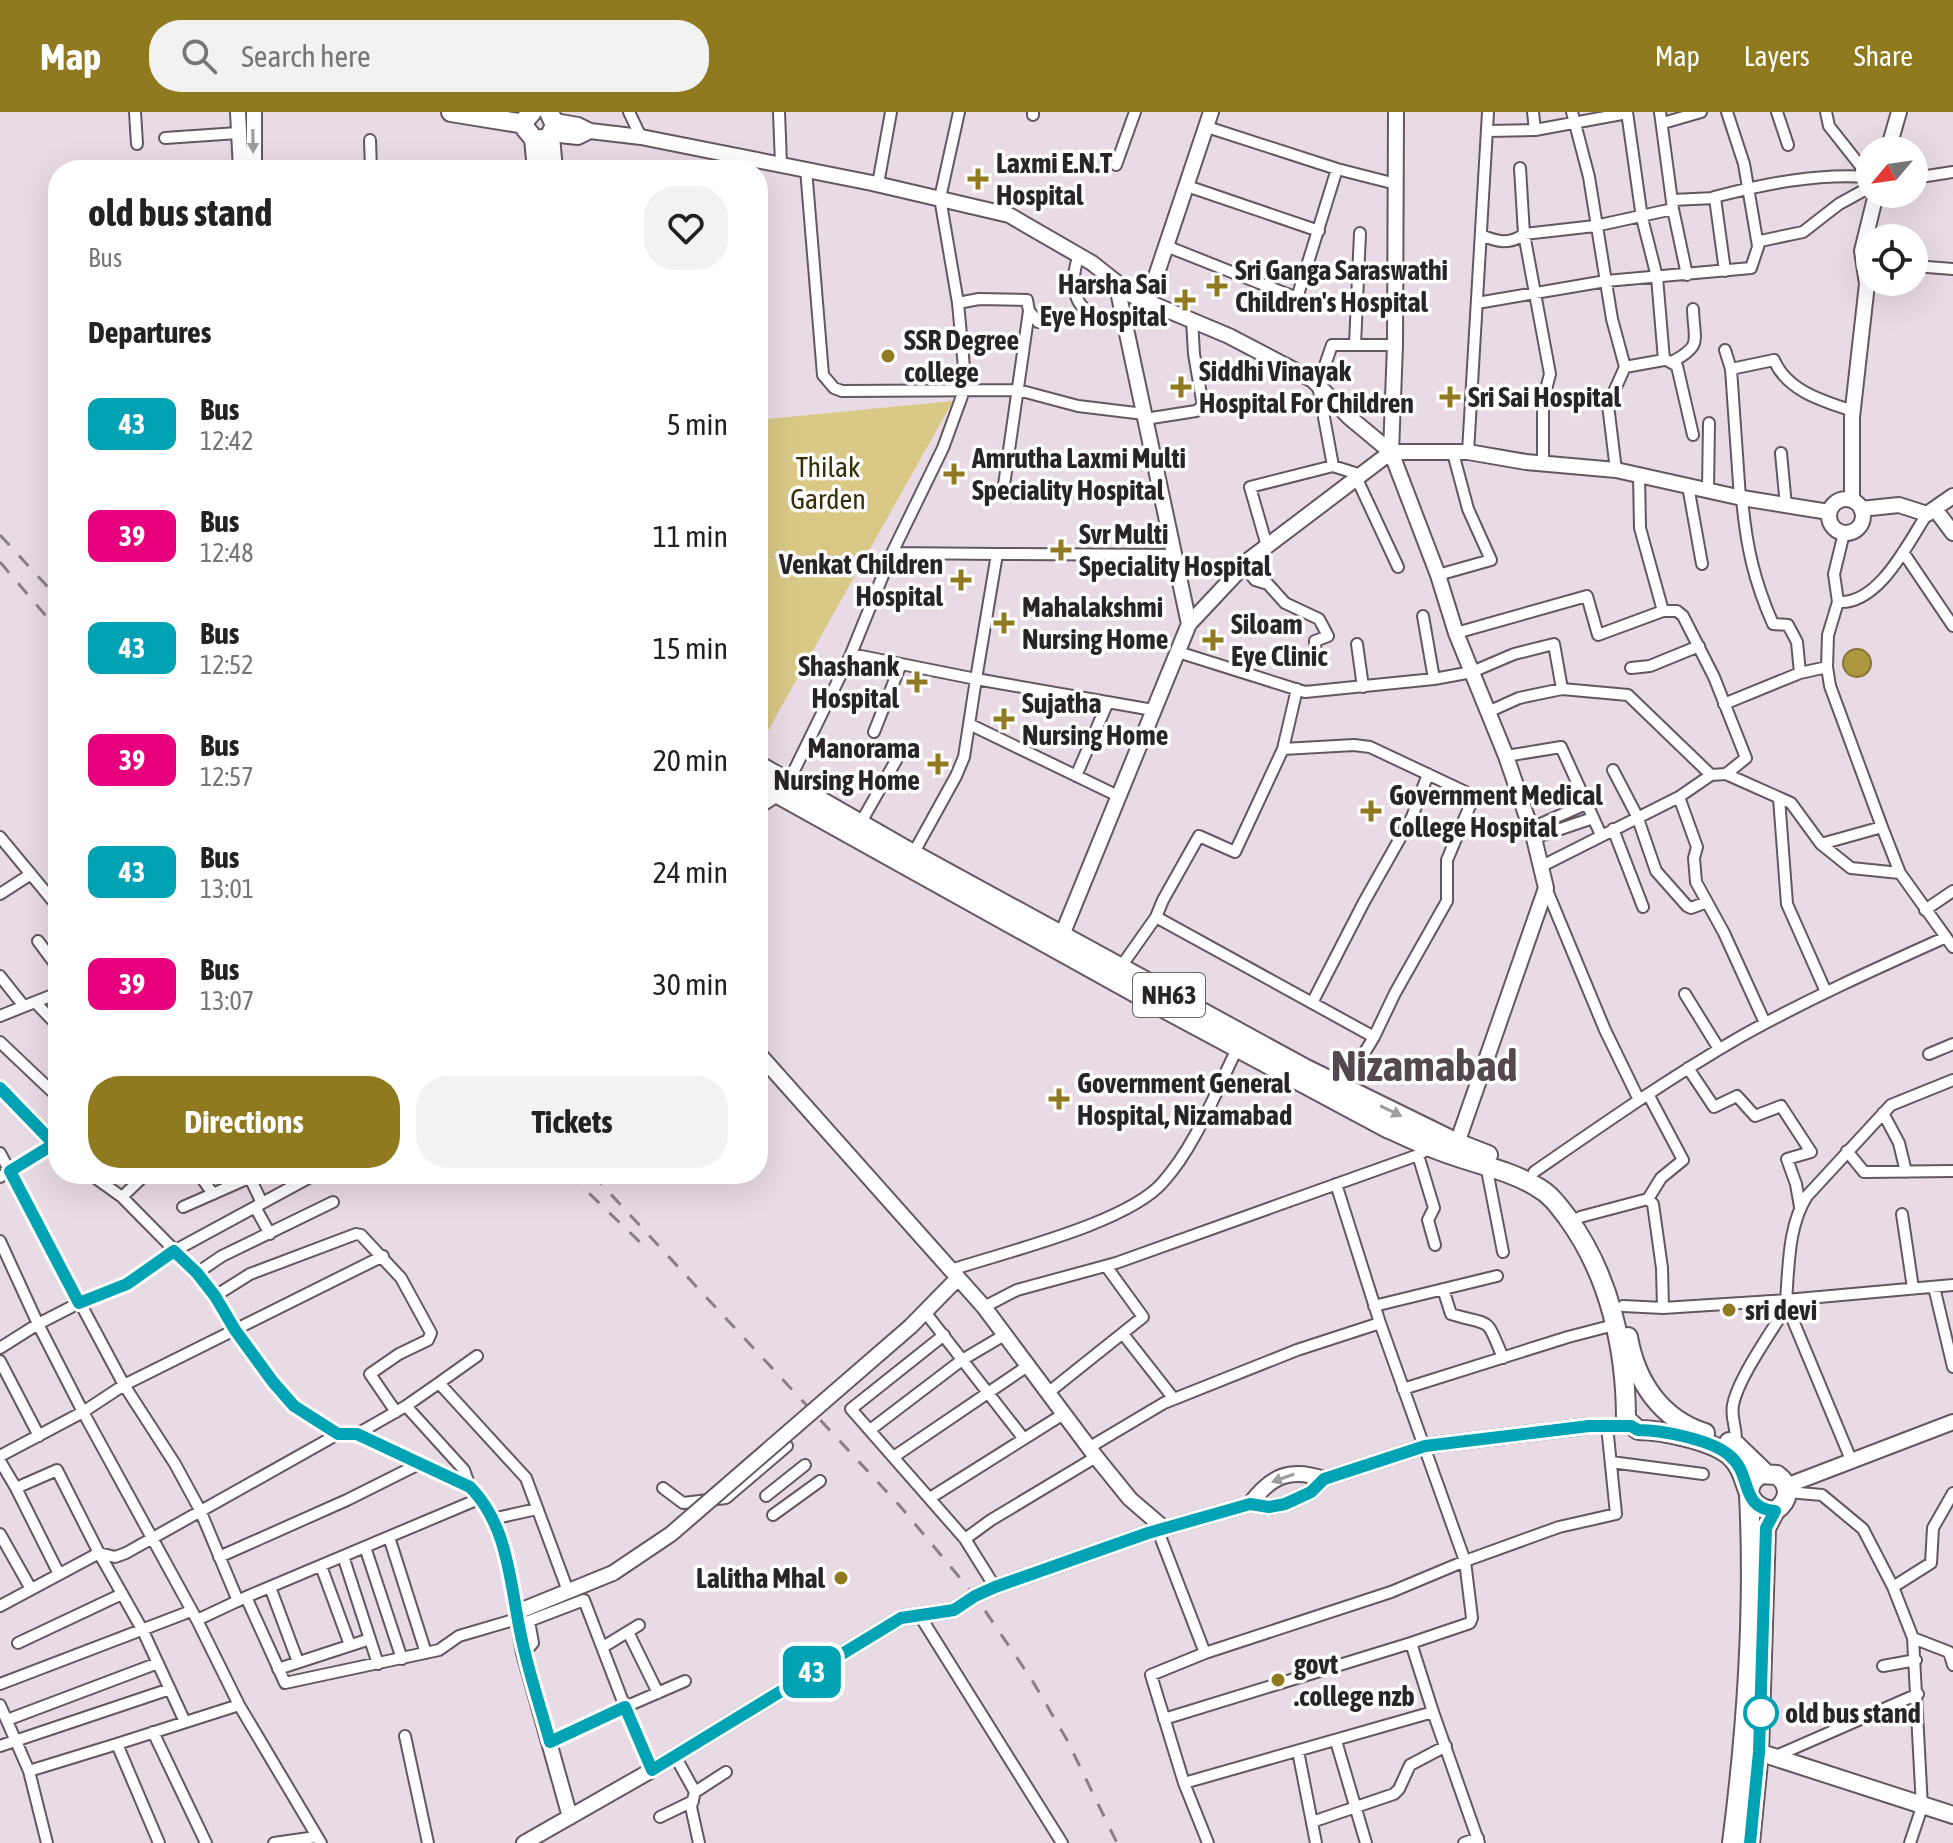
<!DOCTYPE html>
<html lang="en">
<head>
<meta charset="utf-8">
<style>
  body { margin:0; font-family:"Asap Condensed",sans-serif; background:#f2f2f2; color:#222; height:100vh; display:flex; flex-direction:column; font-size:30px; white-space:nowrap }
  * { box-sizing:border-box; margin:0 }
  p { font-size:26px; color:#767676 }
  .icon { flex:none; width:44px; height:44px; fill:none; stroke:currentColor; stroke-width:2; stroke-linecap:round; stroke-linejoin:round }
  .map { position:relative; flex:1; overflow:hidden }
  .side { position:absolute; left:48px; top:48px; width:720px; height:1024px; display:flex; flex-direction:column; background:#fff; border-radius:32px; box-shadow:0 8px 32px #0002 }
  .side>* { flex:none }
  .badge { padding:0 16px; border-radius:12px; font-size:28px; line-height:52px }
  .needle { width:52px; rotate:241deg }
  .tools { position:absolute; left:1856px; top:24px; display:grid; gap:16px }
  .tools a { display:grid; place-items:center; width:72px; height:72px; border-radius:50%; background:#fff; box-shadow:0 8px 32px #0002; font-size:40px }
  .map>.badge { position:absolute; translate:-50% -50%; box-shadow:0 0 0 4px #fff }
  h2 { padding:0 40px; font-size:30px; line-height:72px }
  .round { display:grid; place-items:center; flex:none; width:84px; height:84px; border-radius:32px; background:#f2f2f2 }
  .summary { display:flex; align-items:center; justify-content:space-between; height:136px; padding:0 40px }
  h1 { font-size:38px; font-weight:700; line-height:60px }
  .cta { display:flex; gap:16px; margin-top:auto; padding:16px 40px }
  .cta a { flex:1; height:92px; border-radius:32px; background:#8f7a20; color:#fff; font-size:32px; font-weight:700; line-height:92px; text-align:center }
  .cta a+a { background:#f2f2f2; color:#222 }
  ul { padding:0; list-style:none }
  li { display:flex; align-items:center; gap:24px; height:112px; padding:0 40px }
  li div { flex:1 }
  li b { display:block; font-size:30px }
  li em { font-style:normal }
  li .badge { min-width:88px; font-weight:700; text-align:center }
  header { display:flex; align-items:center; gap:48px; box-sizing:border-box; height:112px; padding:0 40px; background:#8f7a20; color:#fff }
  header strong { font-size:38px }
  nav { display:flex; gap:44px; margin-inline-start:auto; font-size:28px }
  .search { width:560px; height:72px; background:#f2f2f2; display:flex; align-items:center; gap:20px; box-sizing:border-box; padding:0 28px; border-radius:32px; color:#767676; font-size:30px }
  .map>svg:first-child { display:block }
  .green { fill:#d9c886 }
  .water { fill:#ae983f; stroke:#867538; stroke-width:2 }
  .lines { fill:none; stroke-linecap:round; stroke-linejoin:round }
  .street-casing { stroke:#635761; stroke-width:14 }
  .secondary-casing { stroke:#635761; stroke-width:18 }
  .primary-casing { stroke:#635761; stroke-width:20 }
  .highway-casing { stroke:#635761; stroke-width:22 }
  .street { stroke:#fff; stroke-width:10 }
  .secondary { stroke:#fff; stroke-width:14 }
  .primary { stroke:#fff; stroke-width:16 }
  .highway { stroke:#fff; stroke-width:18 }
  .rail { stroke:#898087; stroke-width:3; stroke-dasharray:14 14; stroke-linecap:butt }
  .secondary-bridge-casing { stroke:#635761; stroke-width:18; stroke-linecap:butt }
  .secondary-bridge { stroke:#fff; stroke-width:14 }
  .oneway { fill:#9f9c9e }
  .line-casing { stroke:#fff; stroke-width:18 }
  .line { stroke:#00a3b4; stroke-width:12 }
  .poi-dot { fill:#8f7a20; stroke:#fff; stroke-width:3 }
  .stop-dot { fill:#fff; stroke:#00a3b4; stroke-width:4 }
  .labels { text-anchor:middle; stroke-width:7; stroke-linejoin:round; paint-order:stroke }
  .shield { fill:#fff; stroke:#696668; stroke-width:2 }
  .shield-label { font-size:26px; font-weight:bold; fill:#292428 }
  .poi-label { font-size:28px; font-weight:bold; fill:#292428; stroke:#fff; text-anchor:start }
  .park-label { font-size:28px; fill:#382f07; stroke:#fff }
  .stop-label { font-size:28px; font-weight:bold; fill:#292428; stroke:#fff; text-anchor:start }
  .town-label { font-size:44px; font-weight:bold; fill:#534750; stroke:#fff }
</style>
</head>
<body>
<header>
<strong>Map</strong>
<div class="search"><svg class="icon" aria-label="search" viewBox="0 0 24 24"><circle cx="10" cy="10" r="6"/><path d="M15 15l6 6"/></svg>Search here</div>
<nav><a>Map</a><a>Layers</a><a>Share</a></nav>
</header>
<div class="map">
<svg width="1953" height="1731" viewBox="0 0 1953 1731">
  <rect width="100%" height="100%" fill="#e9dbe6"/>
  <path class="green" d="M953 289 766 622 758 617V308Z"/>
  <path class="water" d="M1843 551a14 14 0 1 1 28 0a14 14 0 1 1-28 0Z"/>
  <g class="lines">
    <g class="street-casing">
      <path id="street" d="M135 0 137 32
        M629 0 641 25
        M779 0 781 52
        M1533 0 1535 18
        M1572 0 1589 65 1612 207 1625 255 1608 293 1616 358
        M1660 0 1673 97 1687 163
        M1727 0 1744 52 1758 134
        M1777 0 1788 33
        M1826 0 1829 14 1870 66
        M1033 3V0
        M1663 11 1701 0
        M1207 15 1337 57 1396 72
        M1488 19 1535 18 1627 1
        M165 26 238 21
        M370 28 371 58
        M1116 53 1135 0
        M1520 56 1524 122 1550 262 1543 289V352
        M806 57 823 263 834 276 842 279 1018 278 1078 294 1144 302
        M1914 66 1953 60
        M878 72 891 0
        M1187 74 1319 119
        M1714 85C1765 72 1817 61 1869 65
        M1672 88 1715 86 1725 159
        M1481 123C1497 130 1510 133 1524 122L1595 114 1673 97
        M1166 134 1297 186 1337 57
        M1079 143C1072 162 1069 190 1091 201 1100 206 1114 205 1123 207
        M1914 154 1953 157
        M958 191 979 187 1027 188 1029 199 1038 210
        M1477 191 1606 169 1751 156 1760 129 1803 120 1839 92 1870 75
        M1355 233 1360 121
        M1725 238 1731 257 1774 248C1787 279 1823 289 1853 299
        M1663 246 1677 254 1693 323
        M1672 250C1703 233 1694 230 1693 197
        M1625 255 1664 248 1657 165 1642 106 1627 0
        M1731 257 1740 386
        M1145 307 1196 299 1203 294 1194 242 1192 208
        M1468 340 1488 0
        M1781 341 1786 394
        M1333 354 1318 273 1332 233H1395
        M1357 367 1398 455
        M1004 373 1029 199
        M1688 374 1702 452
        M1708 378 1709 311
        M1742 386C1746 433 1754 469 1773 512L1788 513 1797 530 1800 561 1827 555
        M1844 421 1834 462 1838 490 1828 523 1827 555 1830 574 1882 715 1821 732 1851 756 1900 761 1953 835
        M1267 434 1250 375 1333 354 1361 363
        M1903 440 1953 514
        M892 441 997 442 976 567 1153 598
        M997 442 1174 443
        M1244 454 1255 468 1268 472 1285 491 1319 507 1328 524 1315 529 1316 545
        M1438 463 1491 448 1468 397 1453 341
        M1838 490C1879 493 1908 431 1927 402
        M1663 499H1677L1683 504 1714 565 1746 646 1726 662
        M1423 504 1434 567
        M1456 521 1587 484 1598 523 1663 499 1640 416 1639 363
        M1357 532 1363 575
        M1178 540 1305 580 1434 567 1472 560 1514 542 1554 532 1562 577
        M851 542 976 567 964 645 956 664 913 742
        M1631 556 1650 554 1699 534
        M1724 592 1800 561
        M1488 600 1519 586 1562 577 1628 583 1711 663
        M969 612 1118 684
        M874 620 901 552
        M1283 637 1297 577
        M1506 644 1561 635 1601 723
        M1613 658 1637 704 1656 759 1687 794 1691 796 1707 790
        M1076 664 1108 590
        M1679 685 1697 735 1694 746 1696 770 1724 821 1765 911
        M1779 686 1787 792 1826 880
        M758 697 779 683 788 671 851 542 892 441 943 336 962 284 965 266 958 191 940 86 959 0
        M860 712 898 645
        M1882 715 1900 761
        M1529 717 1586 692
        M1613 717 1643 795
        M0 725 58 795
        M1534 726 1593 706
        M1542 754 1679 685 1711 663 1726 662 1791 691 1821 732
        M1546 776 1605 918 1639 988
        M0 782 31 762
        M1925 798 1953 779
        M1156 805 1374 925
        M38 829 58 856
        M1120 856 1156 805 1163 788 1199 724 1235 740 1283 637 1354 633 1370 635 1474 684 1447 748V789L1395 881 1374 925 1343 976
        M0 864 23 893
        M58 881 35 890 58 914
        M1685 882 1719 937
        M1312 891 1364 790 1412 705 1428 662
        M0 904 35 890
        M0 930 58 985
        M1929 942 1953 932
        M1688 956 1714 995 1737 984 1755 1004 1781 994 1811 1040 1787 1047 1796 1072 1800 1095
        M1953 968 1891 993 1807 1084C1788 1114 1789 1153 1786 1188L1953 1173
        M0 976 58 1036
        M1648 982 1683 1048 1661 1066 1648 1087
        M1883 1001 1899 1031 1906 1060
        M1847 1039 1864 1060 1953 1059
        M0 1041 124 1273 175 1352 200 1398 238 1489
        M1418 1043 1434 1096 1428 1108 1435 1133
        M1486 1053 1503 1140
        M1534 1060C1602 1013 1669 966 1740 925 1806 888 1875 857 1944 826
        M90 1062 122 1085 197 1161 273 1270 294 1294 338 1322H357L470 1375C503 1408 507 1456 517 1500
        M199 1062 213 1082
        M0 1065 54 1032
        M250 1066 262 1091
        M122 1085 146 1062
        M183 1095 258 1062
        M255 1095 270 1122
        M1902 1102 1913 1176
        M1580 1105 1648 1087 1653 1092 1662 1156 1663 1196
        M0 1129 38 1212 83 1300 197 1508 239 1593 321 1731
        M951 1158C1005 1140 1128 1111 1163 1070 1196 1033 1215 981 1237 937
        M197 1161 222 1144 333 1090
        M1934 1175 1953 1255
        M1443 1177 1451 1202C1493 1215 1485 1202 1503 1246
        M215 1184 250 1162 356 1122 361 1123 401 1166 431 1221 428 1228 399 1242 370 1262 396 1300
        M1374 1194 1497 1164
        M1623 1194 1663 1196 1786 1188 1787 1194C1772 1219 1738 1266 1733 1293 1730 1308 1739 1318 1735 1336
        M1787 1194 1852 1350
        M984 1195 1017 1178 1116 1151 1418 1043 1430 1036
        M925 1200 1024 1327
        M1123 1222 1174 1287
        M944 1223 851 1297 965 1427 995 1475
        M0 1236 38 1212 79 1191 127 1172 174 1139 312 1064
        M0 1249 39 1324
        M439 1271 477 1244
        M1403 1277 1568 1225 1614 1213
        M1049 1280 1143 1205 1106 1154
        M406 1294 464 1358 470 1375
        M870 1318 962 1248 1006 1222
        M357 1322 406 1294 439 1271 526 1366 568 1479
        M1090 1335 1164 1291 1297 1238 1380 1211
        M0 1344 83 1300 124 1273 383 1144
        M895 1344 1029 1253
        M0 1349 16 1376 57 1358 99 1441 143 1519 185 1610
        M1611 1350 1703 1362
        M16 1376 59 1462
        M663 1376 683 1391 726 1386 787 1334
        M1788 1380 1822 1383 1863 1417 1893 1475 1913 1526 1922 1695 1910 1731
        M766 1384 805 1353
        M930 1386 1065 1301
        M773 1403 820 1369
        M492 1407 537 1397
        M1158 1419 1205 1541 1151 1563 1184 1671 1433 1600 1411 1531 1470 1511 1472 1506 1465 1449 1559 1415 1616 1402 1607 1314
        M0 1422 31 1477
        M389 1425 426 1541
        M965 1427 991 1408 1096 1345
        M365 1435 402 1547
        M343 1444 378 1552
        M219 1445 347 1388 419 1352
        M321 1454 350 1533
        M270 1475 298 1550
        M1893 1475 1931 1451 1933 1416 1953 1381
        M246 1485 481 1386
        M0 1494 99 1441 115 1445 126 1441 338 1322
        M920 1504 1062 1731
        M197 1508 246 1485 285 1571 439 1538 459 1524 517 1507
        M628 1520 658 1581
        M1913 1526 1949 1540 1953 1553
        M18 1531 122 1482
        M603 1535 639 1513
        M524 1541 533 1531 529 1509 584 1488 625 1595 685 1569
        M1205 1541 1391 1480 1465 1449 1380 1211 1336 1072
        M1883 1554 1916 1548
        M278 1557 370 1527
        M0 1572 191 1499
        M0 1593 29 1659 117 1632 159 1731
        M1433 1600 1479 1731
        M1164 1607 1411 1531
        M7 1608 158 1551
        M153 1620 206 1731
        M405 1624 428 1731
        M1336 1629 1366 1731
        M550 1630 625 1595 652 1658
        M117 1632 239 1593
        M0 1634 170 1577
        M1298 1639 1316 1731
        M675 1644 695 1680 691 1695 699 1731
        M1776 1644 1918 1582
        M29 1659 47 1731
        M1184 1671 1208 1731
        M695 1680 726 1660
        M660 1705 693 1689
        M1312 1710 1394 1682 1399 1677 1410 1653 1446 1634
        M274 1731 316 1725
        M1464 1731 1478 1726"/>
    </g>
    <g class="secondary-casing">
      <path id="secondary" d="M238 0 241 58
        M1396 0 1395 233 1391 340 1438 463 1456 521 1506 644 1534 726 1546 776 1454 1040
        M555 9 578 13 590 19 641 25 872 71 1009 103 1092 151 1116 170 1189 512
        M551 22 578 25 590 19
        M1888 38 1899 0
        M254 58V0
        M1117 177 1229 224 1313 268 1349 305 1391 340
        M1148 188 1211 0
        M1829 404a17 17 0 1 1 34 0a17 17 0 1 1-34 0Z
        M1852 388V305L1867 172 1862 139 1876 82
        M1861 397 1899 393 1927 402 1953 384
        M1935 397 1953 421
        M1062 823 1189 512 1250 447 1391 340H1468L1526 350 1616 358 1742 386 1829 400
        M758 941 984 1195 1096 1345 1130 1387 1165 1417
        M911 1214 958 1166
        M1786 1374 1953 1310
        M1250 1392C1271 1364 1290 1355 1324 1367
        M570 1705 524 1541 517 1500 613 1461
        M524 1731 652 1658 901 1506 954 1498 975 1484 995 1475 1148 1421 1250 1392 1269 1395 1285 1392 1311 1380 1324 1367 1425 1334 1589 1314H1631"/>
    </g>
    <g class="primary-casing">
      <path id="primary" d="M1749 1637 1953 1703"/>
    </g>
    <g class="highway-casing">
      <path id="highway" d="M451 0 525 12
        M532 0 525 8V16L534 27 541 28 550 24 555 13 549 0
        M550 24 553 58
        M534 27 537 58
        M758 653 913 742 1304 956 1457 1031 1488 1043
        M758 671 1141 884 1389 1017C1410 1026 1430 1036 1452 1043 1480 1053 1511 1059 1537 1075 1550 1082 1558 1093 1567 1105 1609 1162 1626 1236 1626 1307L1638 1318C1662 1318 1716 1329 1732 1346 1752 1366 1740 1396 1775 1399 1789 1389 1792 1374 1777 1363L1760 1362 1752 1370 1749 1378
        M1628 1225C1636 1270 1661 1307 1705 1321
        M1729 1330 1736 1333 1766 1362
        M1732 1731C1747 1615 1755 1500 1749 1383
        M1750 1731 1759 1640 1766 1416 1775 1399"/>
    </g>
    <use href="#street" class="street"/>
    <use href="#secondary" class="secondary"/>
    <use href="#primary" class="primary"/>
    <use href="#highway" class="highway"/>
    <path class="rail" d="M0 423 58 486
      M0 450 58 518
      M569 1062 646 1136
      M592 1062 900 1394 975 1484 1032 1568 1067 1628 1117 1731"/>
    <g class="secondary-bridge-casing">
      <path id="secondary-bridge" d="M613 1461 671 1422 911 1214"/>
    </g>
    <use href="#secondary-bridge" class="secondary-bridge"/>
  </g>
  <defs><path id="oneway-solid" d="M-6-.8H1V-3.2L6.5 0L1 3.2V.8H-6Z" transform="scale(2)"/></defs>
  <g class="oneway">
    <use href="#oneway-solid" transform="translate(253 29) rotate(89)"/>
    <use href="#oneway-solid" transform="translate(1391 999) rotate(26)"/>
    <use href="#oneway-solid" transform="translate(1283 1366) rotate(160)"/>
  </g>
  <g class="lines">
    <g class="line-casing">
      <path id="line" d="M0 976 54 1032 10 1059 79 1191 127 1172 174 1139 197 1161 215 1184 235 1218 273 1270 294 1294 338 1322H357L470 1375C513 1418 510 1486 525 1541 532 1571 542 1600 550 1630L625 1595 652 1658 901 1506 954 1498 975 1484 995 1475 1148 1421 1250 1392 1269 1395 1285 1392 1311 1380 1324 1367 1425 1334 1589 1314H1631L1638 1318C1662 1318 1713 1328 1730 1344 1753 1363 1739 1396 1775 1399L1766 1416 1759 1640 1750 1731"/>
    </g>
    <use href="#line" class="line"/>
  </g>
  <g class="poi-dot">
    <path d="M974 55h8v8h8v8h-8v8h-8v-8h-8v-8h8z"/>
    <path d="M1213 162h8v8h8v8h-8v8h-8v-8h-8v-8h8z"/>
    <path d="M1181 176h8v8h8v8h-8v8h-8v-8h-8v-8h8z"/>
    <circle cx="888" cy="244" r="8"/>
    <path d="M1177 263h8v8h8v8h-8v8h-8v-8h-8v-8h8z"/>
    <path d="M1446 273h8v8h8v8h-8v8h-8v-8h-8v-8h8z"/>
    <path d="M950 350h8v8h8v8h-8v8h-8v-8h-8v-8h8z"/>
    <path d="M1057 426h8v8h8v8h-8v8h-8v-8h-8v-8h8z"/>
    <path d="M957 456h8v8h8v8h-8v8h-8v-8h-8v-8h8z"/>
    <path d="M1000 499h8v8h8v8h-8v8h-8v-8h-8v-8h8z"/>
    <path d="M1209 516h8v8h8v8h-8v8h-8v-8h-8v-8h8z"/>
    <path d="M913 558h8v8h8v8h-8v8h-8v-8h-8v-8h8z"/>
    <path d="M1000 595h8v8h8v8h-8v8h-8v-8h-8v-8h8z"/>
    <path d="M934 640h8v8h8v8h-8v8h-8v-8h-8v-8h8z"/>
    <path d="M1367 687h8v8h8v8h-8v8h-8v-8h-8v-8h8z"/>
    <path d="M1055 975h8v8h8v8h-8v8h-8v-8h-8v-8h8z"/>
    <circle cx="1729" cy="1198" r="8"/>
    <circle cx="841" cy="1466" r="8"/>
    <circle cx="1278" cy="1568" r="8"/>
  </g>
  <circle class="stop-dot" cx="1761" cy="1601" r="16"/>
  <g class="labels">
    <rect class="shield" x="1133" y="861" width="72" height="44" rx="6"/>
    <g class="shield-label">
      <text x="1169" y="892">NH63</text>
    </g>
    <g class="poi-label">
      <text x="996" y="61">Laxmi E.N.T<tspan x="996" dy="32">Hospital</tspan></text>
      <text x="1235" y="168">Sri Ganga Saraswathi<tspan x="1235" dy="32">Children's Hospital</tspan></text>
      <text x="1167" y="182" text-anchor="end">Harsha Sai<tspan x="1167" dy="32">Eye Hospital</tspan></text>
      <text x="904" y="238">SSR Degree<tspan x="904" dy="32">college</tspan></text>
      <text x="1199" y="269">Siddhi Vinayak<tspan x="1199" dy="32">Hospital For Children</tspan></text>
      <text x="1468" y="295">Sri Sai Hospital</text>
      <text x="972" y="356">Amrutha Laxmi Multi<tspan x="972" dy="32">Speciality Hospital</tspan></text>
      <text x="1079" y="432">Svr Multi<tspan x="1079" dy="32">Speciality Hospital</tspan></text>
      <text x="943" y="462" text-anchor="end">Venkat Children<tspan x="943" dy="32">Hospital</tspan></text>
      <text x="1022" y="505">Mahalakshmi<tspan x="1022" dy="32">Nursing Home</tspan></text>
      <text x="1231" y="522">Siloam<tspan x="1231" dy="32">Eye Clinic</tspan></text>
      <text x="899" y="564" text-anchor="end">Shashank<tspan x="899" dy="32">Hospital</tspan></text>
      <text x="1022" y="601">Sujatha<tspan x="1022" dy="32">Nursing Home</tspan></text>
      <text x="920" y="646" text-anchor="end">Manorama<tspan x="920" dy="32">Nursing Home</tspan></text>
      <text x="1389" y="693">Government Medical<tspan x="1389" dy="32">College Hospital</tspan></text>
      <text x="1077" y="981">Government General<tspan x="1077" dy="32">Hospital, Nizamabad</tspan></text>
      <text x="1745" y="1208">sri devi</text>
      <text x="825" y="1476" text-anchor="end">Lalitha Mhal</text>
      <text x="1294" y="1562">govt<tspan x="1294" dy="32">.college nzb</tspan></text>
    </g>
    <g class="park-label">
      <text x="828" y="365">Thilak<tspan x="828" dy="32">Garden</tspan></text>
    </g>
    <g class="stop-label">
      <text x="1785" y="1611">old bus stand</text>
    </g>
    <g class="town-label">
      <text x="1424" y="969">Nizamabad</text>
    </g>
  </g>
</svg>
<div class="tools">
<a><svg class="needle" viewBox="-14 -14 28 28"><path d="M0-13l5 13h-10z" fill="#e53935"/><path d="M0 13l5-13h-10z" fill="#767676"/></svg></a>
<a><svg class="icon" aria-label="locate" viewBox="0 0 24 24"><circle cx="12" cy="12" r="6"/><path d="M12 2v4M12 18v4M2 12h4M18 12h4"/></svg></a>
</div>
<b class="badge" style="left:812px;top:1560px;background:#00a3b4;color:#fff">43</b>
<section class="side">
<div class="summary"><div><h1>old bus stand</h1><p>Bus</p></div><a class="round"><svg class="icon" aria-label="heart" viewBox="0 0 24 24"><path d="M12 20l-8-8c-3-5 5-10 8-4 3-6 11-1 8 4z"/></svg></a></div>
<h2>Departures</h2>
<ul>
<li><span class="badge" style="background:#00a3b4;color:#fff">43</span><div><b>Bus</b><p>12:42</p></div><em>5 min</em></li>
<li><span class="badge" style="background:#e6007e;color:#fff">39</span><div><b>Bus</b><p>12:48</p></div><em>11 min</em></li>
<li><span class="badge" style="background:#00a3b4;color:#fff">43</span><div><b>Bus</b><p>12:52</p></div><em>15 min</em></li>
<li><span class="badge" style="background:#e6007e;color:#fff">39</span><div><b>Bus</b><p>12:57</p></div><em>20 min</em></li>
<li><span class="badge" style="background:#00a3b4;color:#fff">43</span><div><b>Bus</b><p>13:01</p></div><em>24 min</em></li>
<li><span class="badge" style="background:#e6007e;color:#fff">39</span><div><b>Bus</b><p>13:07</p></div><em>30 min</em></li>
</ul>
<div class="cta"><a>Directions</a><a>Tickets</a></div>
</section>
</div>
</body>
</html>
